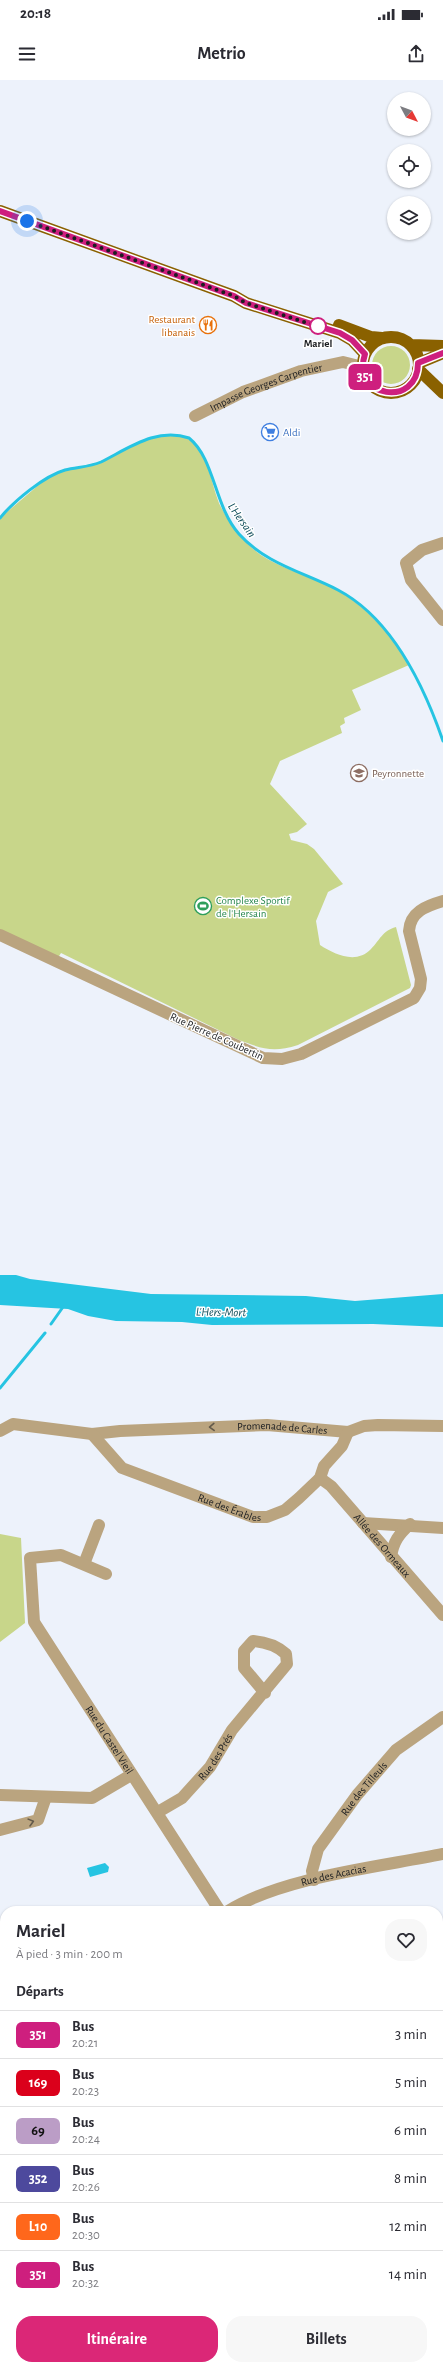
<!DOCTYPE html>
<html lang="fr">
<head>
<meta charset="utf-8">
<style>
  body { margin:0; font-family:"Alegreya Sans",sans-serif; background:#f7f7f7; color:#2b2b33; height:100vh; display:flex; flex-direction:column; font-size:15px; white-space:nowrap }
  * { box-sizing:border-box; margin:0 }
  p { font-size:13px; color:#7c7c81 }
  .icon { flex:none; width:22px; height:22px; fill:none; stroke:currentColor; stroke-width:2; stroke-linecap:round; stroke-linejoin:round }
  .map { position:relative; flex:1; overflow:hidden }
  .sheet { position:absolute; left:0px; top:1826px; width:443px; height:464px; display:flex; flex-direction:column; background:#fff; border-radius:16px 16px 0 0; box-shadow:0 1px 3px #0004 }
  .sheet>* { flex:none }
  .badge { padding:0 8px; border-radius:6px; font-size:14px; line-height:26px }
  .needle { width:26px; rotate:131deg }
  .tools { position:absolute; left:387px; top:12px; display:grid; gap:8px }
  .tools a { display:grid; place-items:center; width:44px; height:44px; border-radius:50%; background:#fff; box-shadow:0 1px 3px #0004; font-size:20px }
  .you { position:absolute; width:20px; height:20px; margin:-10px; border:3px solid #fff; border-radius:50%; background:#1a73e8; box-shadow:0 0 0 6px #1a73e833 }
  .map>.badge { position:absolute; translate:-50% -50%; box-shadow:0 0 0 2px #fff }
  h2 { padding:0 16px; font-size:15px; line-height:36px }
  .round { display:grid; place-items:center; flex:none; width:42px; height:42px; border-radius:16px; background:#f7f7f7 }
  .head { display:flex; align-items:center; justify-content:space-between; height:68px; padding:0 16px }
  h1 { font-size:19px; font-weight:700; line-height:30px }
  .button { display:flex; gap:8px; margin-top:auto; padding:8px 16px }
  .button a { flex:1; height:46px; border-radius:16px; background:#db2777; color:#fff; font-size:16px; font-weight:700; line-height:46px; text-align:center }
  .button a+a { background:#f7f7f7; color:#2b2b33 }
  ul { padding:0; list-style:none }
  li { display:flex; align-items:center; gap:12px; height:48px; padding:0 16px; border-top:1px solid #e1e1e2 }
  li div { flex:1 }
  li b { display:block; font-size:15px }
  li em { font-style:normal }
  li .badge { min-width:44px; font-weight:700; text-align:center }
  .status { display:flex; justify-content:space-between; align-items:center; height:28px; padding:0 20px; background:#fff; direction:ltr }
  .status svg { height:11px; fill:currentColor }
  header { display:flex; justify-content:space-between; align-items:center; height:52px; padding:0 16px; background:#fff; font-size:18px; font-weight:700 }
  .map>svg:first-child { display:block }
  .green { fill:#c8d68a }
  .water { fill:#26c4e2 }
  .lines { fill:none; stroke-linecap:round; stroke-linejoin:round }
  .stream { stroke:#26c4e2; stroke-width:3 }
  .minor { stroke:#baa47f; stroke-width:12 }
  .major { stroke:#8a6100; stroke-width:12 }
  .oneway { stroke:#635a4b }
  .line-casing { stroke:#fff; stroke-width:9 }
  .line { stroke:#ce1f7e; stroke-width:6 }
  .walk { stroke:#1c1e21; stroke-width:4; stroke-dasharray:0 7.2 }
  .stop-dot { fill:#fff; stroke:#ce1f7e; stroke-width:2 }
  .labels { text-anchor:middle; stroke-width:3; stroke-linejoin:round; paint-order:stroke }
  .food-label { font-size:11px; fill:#c56008; stroke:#fff; text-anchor:end }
  .stop-label { font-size:11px; font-weight:bold; fill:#1c1e21; stroke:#fff }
  .street-label { font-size:11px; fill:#1c1e21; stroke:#fff }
  .shop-label { font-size:11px; fill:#366cbe; stroke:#fff; text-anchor:start }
  .education-label { font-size:11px; fill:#785e54; stroke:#fff; text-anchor:start }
  .leisure-label { font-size:11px; fill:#27864d; stroke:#fff; text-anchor:start }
  .water-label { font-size:12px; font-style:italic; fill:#0d4c59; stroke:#fff }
</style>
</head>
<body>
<div class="status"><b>20:18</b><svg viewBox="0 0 49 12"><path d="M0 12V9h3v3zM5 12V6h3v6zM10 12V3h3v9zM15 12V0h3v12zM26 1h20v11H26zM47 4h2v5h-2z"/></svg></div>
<header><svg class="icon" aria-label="menu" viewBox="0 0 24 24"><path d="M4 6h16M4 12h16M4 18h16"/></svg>Metrio<svg class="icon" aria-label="share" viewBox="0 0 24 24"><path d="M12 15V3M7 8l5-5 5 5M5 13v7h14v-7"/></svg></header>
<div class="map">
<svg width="443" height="2290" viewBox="0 0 443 2290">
  <rect width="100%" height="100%" fill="#edf2fb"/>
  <path class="green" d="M372 285a19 19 0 1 1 38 0a19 19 0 1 1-38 0Z
    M167 354C212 356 206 394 221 427 228 441 238 454 250 466 267 483 295 491 317 500 357 517 387 547 409 585L352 610 361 630 344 638 345 643 340 646 342 653 280 681 270 704 307 744 297 752 289 754 291 760 307 764 314 769 343 804 328 812 316 841 320 865C334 874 356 885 371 869 380 860 382 851 396 847L411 905 410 908 298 965C273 973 263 969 239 960L61 873 56 881 0 855V438L48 397 65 390 100 382 143 360Z
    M0 1454 21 1458 25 1543 0 1562Z"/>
  <path class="water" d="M0 1195H16L30 1199 151 1214 306 1216 355 1221 443 1214V1247L373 1244 212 1245 182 1242 116 1241 88 1236 68 1229 0 1225Z
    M105 1783 109 1787 108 1792 90 1797 87 1788Z"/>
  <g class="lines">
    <path class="stream" d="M0 438C14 421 44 396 65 390 77 387 90 387 101 382 129 368 157 347 189 358 215 379 214 426 239 454 266 484 303 492 338 510 393 539 424 606 443 661
      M51 1244 63 1227
      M0 1308 45 1253"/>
    <g class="minor">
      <path id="s1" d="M195 336 243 312 301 291 343 282 363 287"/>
      <path d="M443 463 422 470 406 483 411 500 443 540"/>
      <path d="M0 855 263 978 282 979 301 974 414 918 420 908 421 899 409 851C410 832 426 826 443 821"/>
      <path id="s2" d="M0 1351 13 1344 92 1354 120 1351 267 1345 348 1352 364 1346 378 1345 443 1346"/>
      <path id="s3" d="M92 1354 122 1388 253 1437H267L285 1430 299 1418 320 1398 324 1386 342 1366 348 1352"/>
      <path id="s4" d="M320 1398 331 1406 443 1535"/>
      <path d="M363 1443 443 1448"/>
      <path d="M391 1477C393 1462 399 1454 410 1444"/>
      <path d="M84 1484 99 1445"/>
      <path id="s5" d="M106 1494 61 1475 30 1478 34 1542 220 1831"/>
      <path d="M0 1715 92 1718 131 1695"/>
      <path id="s6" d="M158 1732 182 1718 210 1687 232 1650 287 1584 286 1574C276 1565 265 1562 253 1561L244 1571V1588L265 1613"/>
      <path d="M0 1750 38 1740 46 1717"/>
      <path id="s7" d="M314 1800 312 1791 318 1769 357 1715 396 1670 443 1637"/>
      <path id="s8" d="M228 1831C283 1797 379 1787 443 1774"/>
      <path d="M438 1939 443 1938"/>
      <path d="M0 1980 5 1978"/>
      <path d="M438 2110 443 2117"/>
      <path d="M0 2187 5 2186"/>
      <path d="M369 2285 378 2290 411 2285"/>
    </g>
    <path class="major" d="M0 131 234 216 246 223 340 253 352 260 365 274
      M339 245 371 257 382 258
      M363 285a28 28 0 1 1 56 0a28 28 0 1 1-56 0Z
      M411 265 443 266
      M419 283 443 273
      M418 289 443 313"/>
  </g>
  <defs><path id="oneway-chevron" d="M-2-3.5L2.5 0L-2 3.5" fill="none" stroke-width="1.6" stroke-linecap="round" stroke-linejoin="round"/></defs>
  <g class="oneway">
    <use href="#oneway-chevron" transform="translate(212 1347) rotate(178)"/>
    <use href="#oneway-chevron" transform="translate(31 1742) rotate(-15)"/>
  </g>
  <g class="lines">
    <g class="line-casing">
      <path id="line" d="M0 131 234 216 246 223 340 253 352 260 365 274C351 318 418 328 418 283L443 273"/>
    </g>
    <use href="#line" class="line"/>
    <path class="walk" d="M27 141 234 216 246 223 322 248 318 246"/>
  </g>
  <defs>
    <g id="restaurant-ring" transform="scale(0.9)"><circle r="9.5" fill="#fff" stroke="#e8710a" stroke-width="1.5"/><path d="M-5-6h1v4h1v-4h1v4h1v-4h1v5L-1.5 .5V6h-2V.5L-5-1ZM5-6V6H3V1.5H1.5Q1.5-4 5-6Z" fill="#e8710a"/></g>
    <g id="supermarket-ring" transform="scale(0.9)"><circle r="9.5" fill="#fff" stroke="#3f7fe0" stroke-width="1.5"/><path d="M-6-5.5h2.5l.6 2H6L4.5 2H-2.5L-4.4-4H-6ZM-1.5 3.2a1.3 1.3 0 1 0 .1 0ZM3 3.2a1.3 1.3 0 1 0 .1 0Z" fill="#3f7fe0"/></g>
    <g id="school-ring" transform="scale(0.9)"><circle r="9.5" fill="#fff" stroke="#8d6e63" stroke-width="1.5"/><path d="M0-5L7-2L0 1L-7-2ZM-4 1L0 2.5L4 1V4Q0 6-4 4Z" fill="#8d6e63"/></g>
    <g id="stadium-ring" transform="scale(0.9)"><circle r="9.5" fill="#fff" stroke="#2e9e5b" stroke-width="1.5"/><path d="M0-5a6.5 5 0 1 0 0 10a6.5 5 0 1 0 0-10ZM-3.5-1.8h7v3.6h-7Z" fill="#2e9e5b"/></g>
  </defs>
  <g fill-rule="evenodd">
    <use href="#restaurant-ring" x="208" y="245"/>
    <use href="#supermarket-ring" x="270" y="352"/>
    <use href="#school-ring" x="359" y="693"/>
    <use href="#stadium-ring" x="203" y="826"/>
  </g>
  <circle class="stop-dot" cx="318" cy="246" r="8"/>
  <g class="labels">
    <g class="food-label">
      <text x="195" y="243">Restaurant<tspan x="195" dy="13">libanais</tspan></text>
    </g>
    <g class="stop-label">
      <text x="318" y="267">Mariel</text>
    </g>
    <g class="street-label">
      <text dy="4" stroke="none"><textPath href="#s1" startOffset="77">Impasse Georges Carpentier</textPath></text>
      <text transform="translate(217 956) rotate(24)" y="4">Rue Pierre de Coubertin</text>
      <text dy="4" stroke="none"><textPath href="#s2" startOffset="285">Promenade de Carles</textPath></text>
      <text dy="4" stroke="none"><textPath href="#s3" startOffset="160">Rue des Érables</textPath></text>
      <text dy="4" stroke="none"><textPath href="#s4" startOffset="92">Allée des Ormeaux</textPath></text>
      <text dy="4" stroke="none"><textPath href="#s5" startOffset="284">Rue du Castel Vieil</textPath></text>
      <text dy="4" stroke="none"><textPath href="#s6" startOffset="81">Rue des Prés</textPath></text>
      <text dy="4" stroke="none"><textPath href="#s7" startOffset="108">Rue des Tilleuls</textPath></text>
      <text dy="4" stroke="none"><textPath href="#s8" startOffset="112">Rue des Acacias</textPath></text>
    </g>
    <g class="shop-label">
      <text x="283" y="356">Aldi</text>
    </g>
    <g class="education-label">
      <text x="372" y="697">Peyronnette</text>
    </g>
    <g class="leisure-label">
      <text x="216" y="824">Complexe Sportif<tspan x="216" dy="13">de l'Hersain</tspan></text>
    </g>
    <g class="water-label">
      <text transform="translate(242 440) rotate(55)" y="4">L'Hersain</text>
      <text transform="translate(221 1232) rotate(1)" y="4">L'Hers-Mort</text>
    </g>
  </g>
</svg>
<div class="tools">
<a><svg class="needle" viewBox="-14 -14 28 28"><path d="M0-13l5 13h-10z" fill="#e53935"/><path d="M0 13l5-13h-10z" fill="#7c7c81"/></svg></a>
<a><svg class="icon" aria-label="locate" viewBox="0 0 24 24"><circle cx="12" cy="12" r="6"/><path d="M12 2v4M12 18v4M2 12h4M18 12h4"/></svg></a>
<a><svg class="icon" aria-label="layers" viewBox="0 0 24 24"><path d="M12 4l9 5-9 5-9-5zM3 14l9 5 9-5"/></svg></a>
</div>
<div class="you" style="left:27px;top:141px"></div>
<b class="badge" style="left:365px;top:297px;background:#ce1f7e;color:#fff">351</b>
<section class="sheet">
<div class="head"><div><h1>Mariel</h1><p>À pied · 3 min · 200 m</p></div><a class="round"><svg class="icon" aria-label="heart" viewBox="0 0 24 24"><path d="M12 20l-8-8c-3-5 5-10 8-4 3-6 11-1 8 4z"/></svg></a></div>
<h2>Départs</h2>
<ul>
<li><span class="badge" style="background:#ce1f7e;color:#fff">351</span><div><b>Bus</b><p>20:21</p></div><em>3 min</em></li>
<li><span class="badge" style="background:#db001b;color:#fff">169</span><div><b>Bus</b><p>20:23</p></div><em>5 min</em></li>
<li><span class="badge" style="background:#bb9dc6;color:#111">69</span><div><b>Bus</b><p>20:24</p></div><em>6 min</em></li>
<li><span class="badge" style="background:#4d499d;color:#fff">352</span><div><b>Bus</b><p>20:26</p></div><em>8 min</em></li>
<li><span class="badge" style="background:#ff671b;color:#fff">L10</span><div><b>Bus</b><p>20:30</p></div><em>12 min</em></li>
<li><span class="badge" style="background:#ce1f7e;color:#fff">351</span><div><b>Bus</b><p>20:32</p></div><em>14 min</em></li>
</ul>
<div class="button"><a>Itinéraire</a><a>Billets</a></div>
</section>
</div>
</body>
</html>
